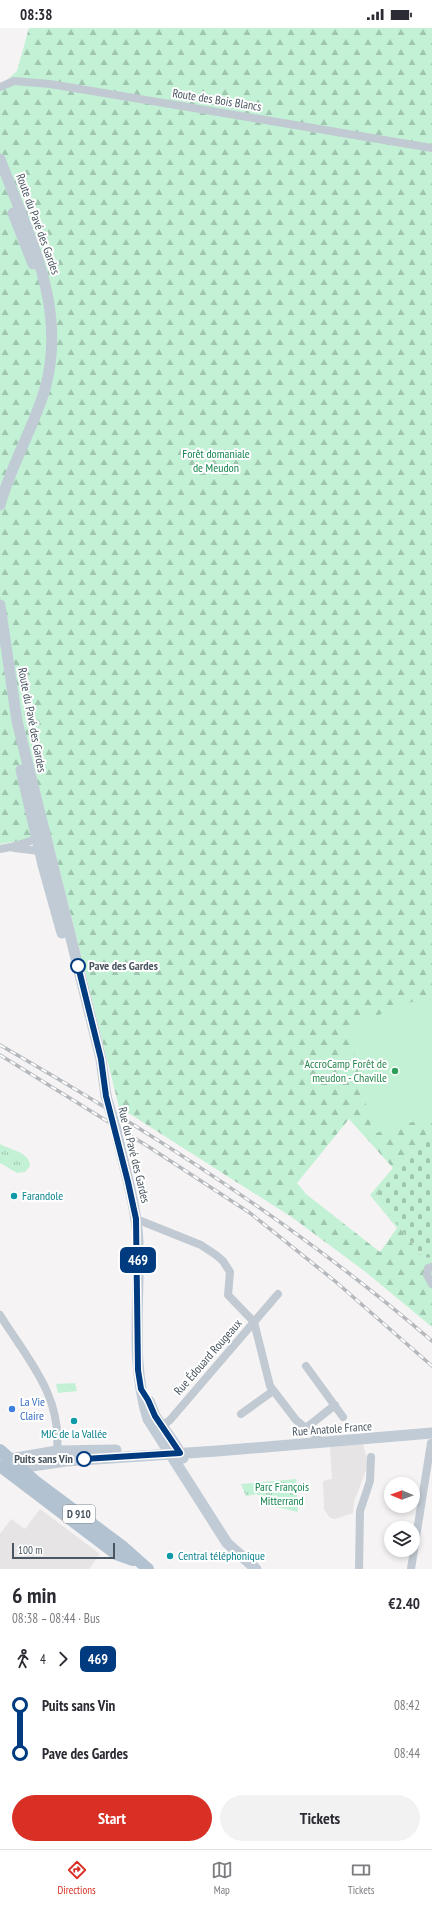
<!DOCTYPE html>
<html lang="en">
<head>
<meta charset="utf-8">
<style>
  body { margin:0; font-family:"PT Sans Narrow",sans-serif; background:#f2f2f3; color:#2b2b33; height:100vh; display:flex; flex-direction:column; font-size:15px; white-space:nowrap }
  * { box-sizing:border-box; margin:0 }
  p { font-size:13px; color:#7c7c81 }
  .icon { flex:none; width:22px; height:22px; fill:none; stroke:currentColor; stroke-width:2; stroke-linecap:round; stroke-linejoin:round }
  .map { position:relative; height:1541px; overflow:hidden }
  .sheet { display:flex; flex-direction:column; background:#fff; flex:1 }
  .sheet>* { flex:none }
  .badge { padding:0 8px; border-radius:6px; font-size:14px; line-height:26px }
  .needle { width:26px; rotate:271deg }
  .tools { position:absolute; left:384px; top:1449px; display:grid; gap:8px }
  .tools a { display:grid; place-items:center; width:36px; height:36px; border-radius:50%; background:#fff; box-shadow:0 2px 6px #0003; font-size:20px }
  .scale { position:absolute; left:12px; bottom:10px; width:103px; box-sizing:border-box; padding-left:4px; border:2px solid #4a5661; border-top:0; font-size:11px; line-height:14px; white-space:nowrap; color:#4a5661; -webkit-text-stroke:3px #fff; paint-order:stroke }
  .map>.badge { position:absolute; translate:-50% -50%; box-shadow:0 0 0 2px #fff }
  .legs { display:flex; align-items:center; gap:6px; height:44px; padding:0 12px; font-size:13px }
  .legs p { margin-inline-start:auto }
  .head { display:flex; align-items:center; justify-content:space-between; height:68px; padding:0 12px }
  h1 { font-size:22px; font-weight:600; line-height:30px }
  .primary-button { display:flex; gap:8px; margin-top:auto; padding:8px 12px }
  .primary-button a { flex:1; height:46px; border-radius:24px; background:#d93025; color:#fff; font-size:16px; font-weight:600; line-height:46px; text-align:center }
  .primary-button a+a { background:#f2f2f3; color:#2b2b33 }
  ul { padding:0 12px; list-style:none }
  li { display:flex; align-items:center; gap:14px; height:48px; font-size:15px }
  li i { display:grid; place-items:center; width:6px; height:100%; margin:0 5px; background:currentColor }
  li i::after { content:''; width:10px; height:10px; margin:-5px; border:3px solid; border-radius:50%; background:#fff }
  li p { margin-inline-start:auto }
  li:first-child i { background:linear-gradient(#0000 50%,currentColor 0) }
  li:last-child i { background:linear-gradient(currentColor 50%,#0000 0) }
  .status { display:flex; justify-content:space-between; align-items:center; height:28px; padding:0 20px; background:#fff; direction:ltr }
  .status svg { height:11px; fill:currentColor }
  .menu { display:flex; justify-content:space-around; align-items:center; height:56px; border-top:1px solid #e1e1e2; background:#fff; font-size:11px; color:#7c7c81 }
  .menu a { display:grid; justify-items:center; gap:2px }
  .menu .on { color:#d93025 }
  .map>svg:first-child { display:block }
  .education { fill:#e6e4e5 }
  .forest { fill:url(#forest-firs); fill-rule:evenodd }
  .cemetery { fill:url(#cemetery-stones) }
  .park { fill:url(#park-tufts) }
  .garden { fill:#c3f1d5 }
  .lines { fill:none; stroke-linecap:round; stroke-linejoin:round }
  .minor { stroke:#c1cad2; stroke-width:8 }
  .secondary { stroke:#c1cbd6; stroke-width:11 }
  .primary { stroke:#b3c2d1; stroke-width:12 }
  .rail-casing { stroke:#b5b8bd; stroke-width:3.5 }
  .rail { stroke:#fff; stroke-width:2; stroke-dasharray:6; stroke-linecap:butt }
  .secondary-bridge { stroke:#c1cbd6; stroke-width:11 }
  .line-1-casing { stroke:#fff; stroke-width:9 }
  .line-1 { stroke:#003b80; stroke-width:6 }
  .stop-1-dot { fill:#fff; stroke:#003b80; stroke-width:2 }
  .leisure-dot { fill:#2e9e5b; stroke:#fff; stroke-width:1.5 }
  .culture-dot { fill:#0f9aa8; stroke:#fff; stroke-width:1.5 }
  .shop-dot { fill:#3f7fe0; stroke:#fff; stroke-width:1.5 }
  .labels { text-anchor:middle; stroke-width:4; stroke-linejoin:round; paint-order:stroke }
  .shield { fill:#fff; stroke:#808990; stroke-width:1 }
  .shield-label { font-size:11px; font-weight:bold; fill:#4a5661 }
  .street-label { font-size:12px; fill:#4a5661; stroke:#fff }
  .park-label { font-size:12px; fill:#17864f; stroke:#fff }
  .stop-label { font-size:12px; font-weight:bold; fill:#4a5661; stroke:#fff; text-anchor:start }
  .leisure-label { font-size:12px; fill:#27864d; stroke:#fff; text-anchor:end }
  .culture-label { font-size:12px; fill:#0d838f; stroke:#fff; text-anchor:start }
  .shop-label { font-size:12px; fill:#366cbe; stroke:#fff; text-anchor:start }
</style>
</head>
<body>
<div class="status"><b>08:38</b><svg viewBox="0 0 49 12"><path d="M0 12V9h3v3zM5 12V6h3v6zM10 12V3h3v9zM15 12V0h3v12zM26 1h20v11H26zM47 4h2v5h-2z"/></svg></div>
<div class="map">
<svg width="432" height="1541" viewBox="0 0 432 1541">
  <defs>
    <pattern id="forest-firs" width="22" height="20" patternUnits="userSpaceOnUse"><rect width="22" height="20" fill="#c3f1d5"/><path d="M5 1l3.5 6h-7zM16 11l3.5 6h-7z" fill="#a0c6b0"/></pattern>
    <pattern id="cemetery-stones" width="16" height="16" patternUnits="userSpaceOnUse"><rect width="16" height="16" fill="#c3f1d5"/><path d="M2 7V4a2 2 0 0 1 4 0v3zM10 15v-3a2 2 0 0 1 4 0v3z" fill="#a0c6b0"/></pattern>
    <pattern id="park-tufts" width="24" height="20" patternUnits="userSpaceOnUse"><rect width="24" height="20" fill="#c3f1d5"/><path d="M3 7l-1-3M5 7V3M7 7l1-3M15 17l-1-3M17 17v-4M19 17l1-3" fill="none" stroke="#a0c6b0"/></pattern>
  </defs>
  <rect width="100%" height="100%" fill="#f5f3f3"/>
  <path class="education" d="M363 1416 367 1431V1439L354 1474 353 1485 335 1491 330 1490 324 1481 323 1453 332 1451 330 1419Z
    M40 1481 100 1526 89 1541H0V1506L11 1491 25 1501Z"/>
  <path class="forest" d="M29 0H432V1101L375 1169 423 1229 432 1230V1299L367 1245 293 1190 119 1079 51 808 0 816V58L17 43ZM349 1091 393 1140 370 1167 397 1200 380 1224 306 1166 297 1155Z"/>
  <path class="cemetery" d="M432 1101V1230L423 1229 375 1169Z"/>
  <path class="park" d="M0 1116C11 1123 29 1123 30 1138L25 1144 17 1145 0 1135Z
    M296 1451 298 1484 277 1479 257 1466 246 1468 241 1456Z"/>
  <path class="garden" d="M432 966V1088L373 1106 348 999Z
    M75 1355 77 1363 58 1365 56 1356Z"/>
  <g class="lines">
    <path class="minor" d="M0 59 14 53 50 56 432 120
      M14 820 40 823
      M0 821 11 819 37 811
      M136 1191 201 1217 216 1227 223 1233 230 1244 228 1267 254 1294 270 1358 296 1392 317 1409V1415
      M432 1239 428 1240 427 1247 432 1256
      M0 1287C28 1332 62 1367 57 1423L59 1427
      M306 1338 343 1389
      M241 1386 273 1363
      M157 1400 166 1395 170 1392 278 1266
      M306 1400 335 1377
      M359 1541 360 1483 370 1453 371 1429
      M411 1541 431 1415"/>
    <path class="secondary" d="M0 131C28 207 68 278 45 361 33 401 11 437 0 477
      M13 185 33 236
      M0 577 17 693 101 1031 106 1068
      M21 742 43 837 62 905
      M116 1102C124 1139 136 1175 138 1213 140 1272 130 1334 148 1391L227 1515 256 1541
      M149 1373 155 1388 176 1418 183 1430
      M4 1432 57 1423 116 1422
      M12 1441 66 1433 217 1423 432 1405"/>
    <path class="primary" d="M0 1422 35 1453 122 1518 148 1541
      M0 1438 116 1526 133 1532"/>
    <g class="rail-casing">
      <path id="rail" d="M0 1017C151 1104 300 1199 432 1313
        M0 1027 149 1119 250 1185 336 1254 432 1338"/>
    </g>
    <use href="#rail" class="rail"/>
    <path class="secondary-bridge" d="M106 1068 116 1102"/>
  </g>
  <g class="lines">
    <g class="line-1-casing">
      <path id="line-1" d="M78 938 101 1031 106 1068 128 1154 136 1191 138 1342 141 1361 148 1372 155 1388 180 1425 84 1431"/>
    </g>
    <use href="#line-1" class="line-1"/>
  </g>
  <g class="stop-1-dot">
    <circle cx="78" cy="938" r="7"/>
    <circle cx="84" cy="1431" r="7"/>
  </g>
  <circle class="leisure-dot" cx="395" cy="1043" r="4"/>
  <g class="culture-dot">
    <circle cx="14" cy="1168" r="4"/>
    <circle cx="74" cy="1393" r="4"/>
    <circle cx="170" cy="1528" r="4"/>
  </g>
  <circle class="shop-dot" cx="12" cy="1381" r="4"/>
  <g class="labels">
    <rect class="shield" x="63" y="1477" width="32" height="18" rx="3"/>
    <g class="shield-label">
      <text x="79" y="1490">D 910</text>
    </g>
    <g class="street-label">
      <text transform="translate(217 72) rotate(9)" y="4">Route des Bois Blancs</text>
      <text transform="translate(38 196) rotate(70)" y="4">Route du Pavé des Gardes</text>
      <text transform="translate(32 692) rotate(79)" y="4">Route du Pavé des Gardes</text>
      <text transform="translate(134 1127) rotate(76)" y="4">Rue du Pavé des Gardes</text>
      <text transform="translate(208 1329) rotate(-49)" y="4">Rue Édouard Rougeaux</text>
      <text transform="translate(332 1401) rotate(-4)" y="4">Rue Anatole France</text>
    </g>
    <g class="park-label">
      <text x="216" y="430">Forêt domaniale<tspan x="216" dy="14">de Meudon</tspan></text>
      <text x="282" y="1463">Parc François<tspan x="282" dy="14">Mitterrand</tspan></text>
    </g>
    <g class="stop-label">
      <text x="89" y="942">Pave des Gardes</text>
      <text x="73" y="1435" text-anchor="end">Puits sans Vin</text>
    </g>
    <g class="leisure-label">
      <text x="387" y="1040">AccroCamp Forêt de<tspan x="387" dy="14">meudon - Chaville</tspan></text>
    </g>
    <g class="culture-label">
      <text x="22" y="1172">Farandole</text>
      <text x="74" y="1410" text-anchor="middle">MJC de la Vallée</text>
      <text x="178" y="1532">Central téléphonique</text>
    </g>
    <g class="shop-label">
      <text x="20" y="1378">La Vie<tspan x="20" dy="14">Claire</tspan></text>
    </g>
  </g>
</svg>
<div class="tools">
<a><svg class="needle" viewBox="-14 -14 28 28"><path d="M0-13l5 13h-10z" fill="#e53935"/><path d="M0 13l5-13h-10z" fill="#7c7c81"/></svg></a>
<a><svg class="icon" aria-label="layers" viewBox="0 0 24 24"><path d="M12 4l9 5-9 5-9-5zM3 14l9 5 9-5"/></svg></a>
</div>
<div class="scale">100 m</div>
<b class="badge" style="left:138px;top:1232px;background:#003b80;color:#fff">469</b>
</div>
<section class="sheet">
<div class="head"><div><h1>6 min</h1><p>08:38 – 08:44 · Bus</p></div><b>€2.40</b></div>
<div class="legs"><svg class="icon" aria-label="walk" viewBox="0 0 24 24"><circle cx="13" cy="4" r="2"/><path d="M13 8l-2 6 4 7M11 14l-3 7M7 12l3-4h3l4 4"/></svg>4<svg class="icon" aria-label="forward" viewBox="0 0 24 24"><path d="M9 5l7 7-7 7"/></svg><b class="badge" style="background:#003b80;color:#fff">469</b></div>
<ul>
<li><i style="color:#003b80"></i><b>Puits sans Vin</b><p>08:42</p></li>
<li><i style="color:#003b80"></i><b>Pave des Gardes</b><p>08:44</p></li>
</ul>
<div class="primary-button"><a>Start</a><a>Tickets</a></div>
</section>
<nav class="menu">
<a class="on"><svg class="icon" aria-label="directions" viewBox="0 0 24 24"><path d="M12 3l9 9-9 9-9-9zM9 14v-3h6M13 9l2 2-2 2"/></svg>Directions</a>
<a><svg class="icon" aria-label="map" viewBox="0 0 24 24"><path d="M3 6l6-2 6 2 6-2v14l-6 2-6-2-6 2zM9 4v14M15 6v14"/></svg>Map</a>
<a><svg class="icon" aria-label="tickets" viewBox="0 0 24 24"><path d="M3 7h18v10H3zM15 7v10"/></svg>Tickets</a>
</nav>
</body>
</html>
